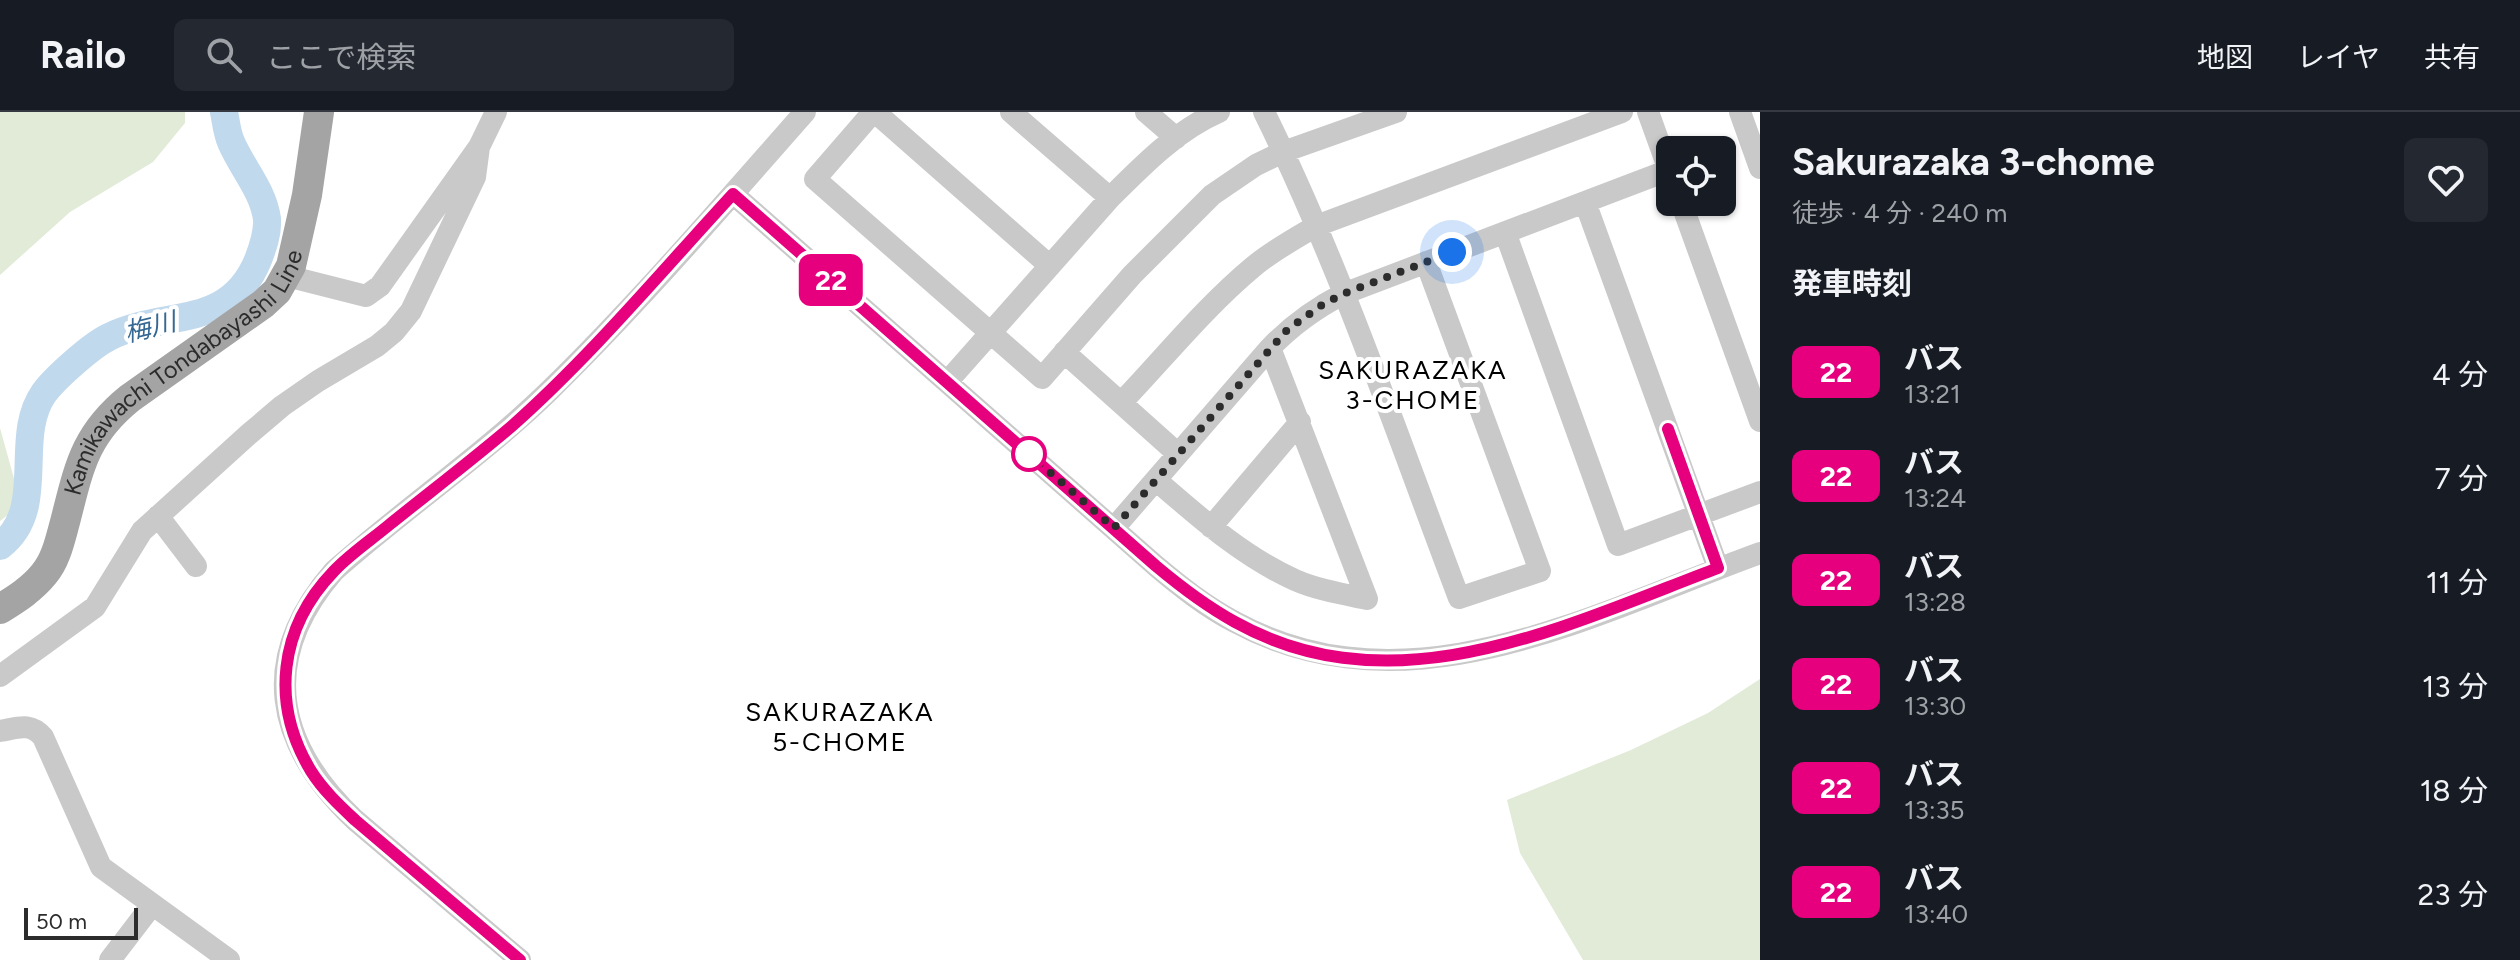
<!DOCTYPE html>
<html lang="ja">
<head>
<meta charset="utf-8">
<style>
  body { margin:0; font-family:Figtree,"Noto Sans JP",sans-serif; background:#242831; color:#f1f3f6; height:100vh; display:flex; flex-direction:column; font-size:30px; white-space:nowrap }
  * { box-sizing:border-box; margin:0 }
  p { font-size:26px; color:#9ea1a6 }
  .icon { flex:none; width:44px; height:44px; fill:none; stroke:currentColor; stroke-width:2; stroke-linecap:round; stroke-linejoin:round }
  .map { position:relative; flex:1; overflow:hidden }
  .panel { display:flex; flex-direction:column; background:#171b24; width:760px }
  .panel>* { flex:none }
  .badge { padding:0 16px; border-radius:12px; font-size:28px; line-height:52px }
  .controls { position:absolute; left:1656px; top:24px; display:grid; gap:16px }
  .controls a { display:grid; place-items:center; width:80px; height:80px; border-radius:12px; background:#171b24; box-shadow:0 2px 6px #0004; font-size:40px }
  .scale { position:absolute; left:24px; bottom:20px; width:114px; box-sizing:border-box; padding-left:8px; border:4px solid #2c2c2c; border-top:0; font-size:22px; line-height:28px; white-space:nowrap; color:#2c2c2c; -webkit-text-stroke:6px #fff; paint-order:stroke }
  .you { position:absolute; width:40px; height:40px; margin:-20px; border:6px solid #fff; border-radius:50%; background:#1a73e8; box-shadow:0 0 0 12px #1a73e833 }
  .map>.badge { position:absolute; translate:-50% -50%; box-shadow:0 0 0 4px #fff }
  h2 { padding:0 32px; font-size:30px; line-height:72px }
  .round { display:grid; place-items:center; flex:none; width:84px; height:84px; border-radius:12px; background:#242831 }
  .overview { display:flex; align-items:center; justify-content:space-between; height:136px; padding:0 32px }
  h1 { font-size:38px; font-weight:700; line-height:60px }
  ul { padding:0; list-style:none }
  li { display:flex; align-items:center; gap:24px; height:104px; padding:0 32px }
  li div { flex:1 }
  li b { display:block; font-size:30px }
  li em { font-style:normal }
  li .badge { min-width:88px; font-weight:700; text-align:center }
  header { display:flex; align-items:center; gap:48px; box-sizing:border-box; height:112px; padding:0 40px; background:#171b24; border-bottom:2px solid #363941 }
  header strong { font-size:38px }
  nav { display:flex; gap:44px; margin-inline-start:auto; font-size:28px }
  .search { width:560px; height:72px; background:#242831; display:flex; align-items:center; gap:20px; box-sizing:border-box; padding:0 28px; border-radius:12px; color:#9ea1a6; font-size:30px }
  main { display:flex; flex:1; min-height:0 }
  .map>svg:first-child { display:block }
  .green { fill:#e1ebd7 }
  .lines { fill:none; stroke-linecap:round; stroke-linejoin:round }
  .river { stroke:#c1d9ed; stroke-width:28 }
  .minor { stroke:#c9c9c9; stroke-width:22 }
  .major { stroke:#a4a4a4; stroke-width:30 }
  .line-casing { stroke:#fff; stroke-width:18 }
  .line { stroke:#e6007e; stroke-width:12 }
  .walk { stroke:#2c2c2c; stroke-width:8; stroke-dasharray:0 14.4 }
  .stop-dot { fill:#fff; stroke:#e6007e; stroke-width:4 }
  .labels { text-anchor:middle; stroke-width:8; stroke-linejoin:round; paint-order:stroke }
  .street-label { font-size:24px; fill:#2c2c2c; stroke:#fff }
  .water-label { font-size:26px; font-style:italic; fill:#356892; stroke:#fff }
  .neighbourhood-label { font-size:26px; letter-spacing:2px; fill:#000; stroke:#fff }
</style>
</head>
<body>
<header>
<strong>Railo</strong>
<div class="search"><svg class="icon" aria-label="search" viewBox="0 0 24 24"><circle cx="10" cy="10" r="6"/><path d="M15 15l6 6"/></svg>ここで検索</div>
<nav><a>地図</a><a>レイヤ</a><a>共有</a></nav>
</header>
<main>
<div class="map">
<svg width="1760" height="848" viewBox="0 0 1760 848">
  <rect width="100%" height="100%" fill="#fff"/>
  <path class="green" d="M0 0H185V11L153 50 70 100 0 163Z
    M0 316 18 381 9 402 0 409Z
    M1760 567V848H1583L1520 741 1507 688 1631 638 1708 601Z"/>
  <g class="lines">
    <path class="river" d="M0 434C49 397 12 326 44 281 55 266 92 233 109 225 165 197 229 219 258 148 263 135 268 121 267 107 263 78 242 56 231 30 227 21 226 10 224 0"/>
    <path class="minor" d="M873 0 815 67 1042 266 1132 163 1212 83 1256 53 1283 40 1396 0
      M875 0 1050 154
      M1011 0 1110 86
      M1146 0 1176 26
      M1264 0C1341 156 1397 323 1459 486L1540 459 1426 150
      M1648 0 1670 61
      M1740 0 1760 56
      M733 82 1156 454C1181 475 1206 495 1235 510 1409 604 1594 501 1760 441
      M1585 90 1718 456
      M1681 90 1760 309
      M1505 120 1618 433 1760 380
      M287 164 366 184 380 174 479 35 496 0
      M1270 236 1367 487
      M1064 240 1178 342
      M947 270 1110 86C1142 54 1177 18 1219 0
      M1121 291C1164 246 1205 195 1253 155 1272 139 1294 127 1316 114L1622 0
      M1156 368C1200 406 1242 444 1295 468 1318 478 1343 482 1367 487
      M158 404 196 454
      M1211 415 1300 310
      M1114 416 1270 236C1292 213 1316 196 1343 182L1669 58
      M0 564 95 495 142 419 249 322 282 294 318 269 377 234 394 220 411 199 475 65 479 35
      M0 619C18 616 30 610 43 625L101 755 229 848
      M110 848 152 793
      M520 848 355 708C274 631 258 547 334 459 404 397 482 344 549 279 639 191 722 94 805 0"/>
    <path class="major" id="s1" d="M0 497C16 487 32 477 44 462 56 448 60 428 65 410 79 356 84 323 130 286L263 192 277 179 291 154 307 83 319 0"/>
  </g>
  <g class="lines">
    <g class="line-casing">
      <path id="line" d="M520 848 355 708C339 693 323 678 311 659 270 591 279 516 334 459 350 442 371 428 389 413 430 380 472 348 512 314 592 243 661 160 733 82L1156 454C1181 475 1206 494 1235 510 1395 599 1564 514 1718 456L1668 317"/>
    </g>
    <use href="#line" class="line"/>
    <path class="walk" d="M1029 342 1114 416 1287 218 1322 193 1343 182 1452 140"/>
  </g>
  <circle class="stop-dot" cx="1029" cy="342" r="16"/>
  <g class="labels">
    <g class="street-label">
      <text dy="8" stroke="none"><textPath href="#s1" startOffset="312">Kamikawachi Tondabayashi Line</textPath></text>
    </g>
    <g class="water-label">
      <text transform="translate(150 215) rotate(-14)" y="9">梅川</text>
    </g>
    <g class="neighbourhood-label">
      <text x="1413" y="267">SAKURAZAKA<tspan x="1413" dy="30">3-CHOME</tspan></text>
      <text x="840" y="609">SAKURAZAKA<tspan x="840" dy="30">5-CHOME</tspan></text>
    </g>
  </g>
</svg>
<div class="controls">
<a><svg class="icon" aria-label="locate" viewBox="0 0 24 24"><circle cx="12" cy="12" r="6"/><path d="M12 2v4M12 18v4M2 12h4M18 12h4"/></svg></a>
</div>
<div class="scale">50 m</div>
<div class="you" style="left:1452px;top:140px"></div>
<b class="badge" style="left:831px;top:168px;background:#e6007e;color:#fff">22</b>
</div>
<section class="panel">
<div class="overview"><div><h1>Sakurazaka 3-chome</h1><p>徒歩 · 4 分 · 240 m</p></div><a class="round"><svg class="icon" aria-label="heart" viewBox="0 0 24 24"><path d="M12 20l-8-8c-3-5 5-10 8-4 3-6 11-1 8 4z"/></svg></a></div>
<h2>発車時刻</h2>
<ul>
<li><span class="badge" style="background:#e6007e;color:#fff">22</span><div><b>バス</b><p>13:21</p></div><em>4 分</em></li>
<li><span class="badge" style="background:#e6007e;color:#fff">22</span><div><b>バス</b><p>13:24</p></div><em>7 分</em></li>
<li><span class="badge" style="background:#e6007e;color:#fff">22</span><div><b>バス</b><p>13:28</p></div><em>11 分</em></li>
<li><span class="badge" style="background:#e6007e;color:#fff">22</span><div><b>バス</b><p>13:30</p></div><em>13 分</em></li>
<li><span class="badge" style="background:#e6007e;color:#fff">22</span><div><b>バス</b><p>13:35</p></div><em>18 分</em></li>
<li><span class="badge" style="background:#e6007e;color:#fff">22</span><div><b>バス</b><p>13:40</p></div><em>23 分</em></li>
</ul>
</section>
</main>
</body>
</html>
